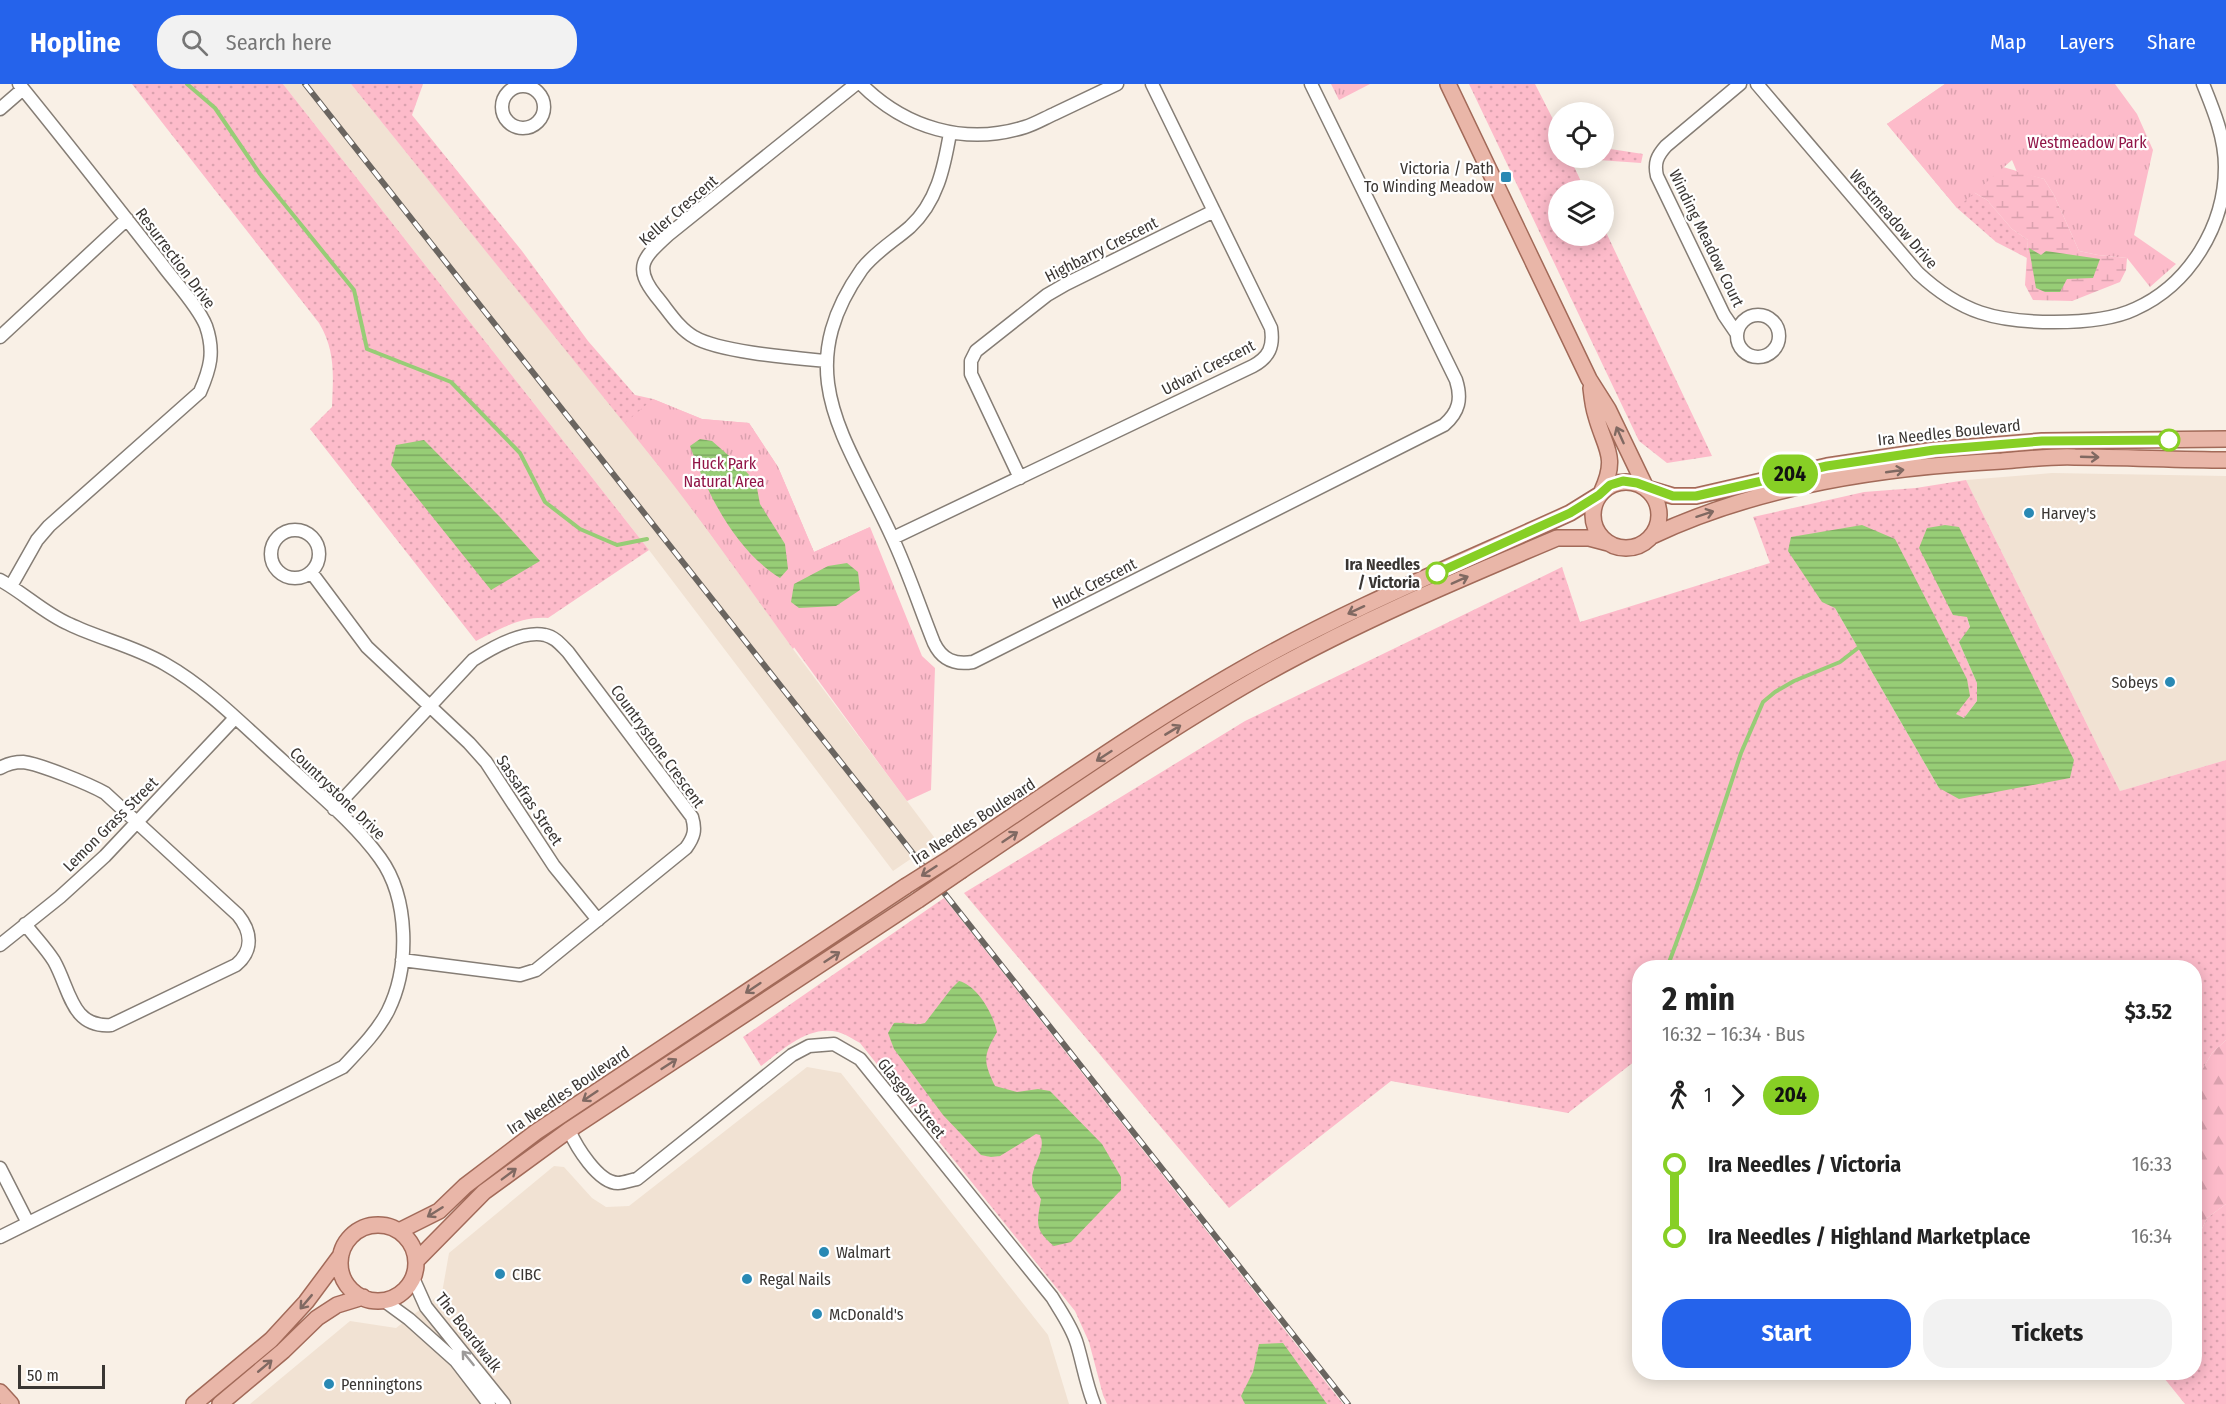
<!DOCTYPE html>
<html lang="en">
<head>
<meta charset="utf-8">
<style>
  body { margin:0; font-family:"Fira Sans Condensed",sans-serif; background:#f2f2f2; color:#222; height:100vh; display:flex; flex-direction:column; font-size:22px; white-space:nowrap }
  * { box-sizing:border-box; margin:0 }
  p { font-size:20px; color:#767676 }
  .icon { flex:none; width:33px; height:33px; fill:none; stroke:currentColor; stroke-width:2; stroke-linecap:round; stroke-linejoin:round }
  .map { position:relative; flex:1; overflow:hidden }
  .side { position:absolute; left:1632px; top:876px; width:570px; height:420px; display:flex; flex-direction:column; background:#fff; border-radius:24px; box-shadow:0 3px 15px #0003 }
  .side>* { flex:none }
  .badge { padding:0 12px; border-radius:20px; font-size:21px; line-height:39px }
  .controls { position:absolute; left:1548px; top:18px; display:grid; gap:12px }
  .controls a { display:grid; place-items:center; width:66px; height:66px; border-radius:50%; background:#fff; box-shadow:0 3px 15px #0003; font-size:30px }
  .scale { position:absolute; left:18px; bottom:15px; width:87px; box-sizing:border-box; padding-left:6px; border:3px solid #3a3633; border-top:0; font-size:16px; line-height:21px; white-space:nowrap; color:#3a3633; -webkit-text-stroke:4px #fff; paint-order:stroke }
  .map>.badge { position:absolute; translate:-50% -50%; box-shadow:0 0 0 3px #fff }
  .legs { display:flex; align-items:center; gap:9px; height:66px; padding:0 30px; font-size:20px }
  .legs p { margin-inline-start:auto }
  .overview { display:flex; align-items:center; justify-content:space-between; height:102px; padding:0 30px }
  h1 { font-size:33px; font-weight:700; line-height:45px }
  .button { display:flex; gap:12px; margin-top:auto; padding:12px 30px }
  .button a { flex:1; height:69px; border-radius:24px; background:#2563eb; color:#fff; font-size:24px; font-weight:700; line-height:69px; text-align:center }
  .button a+a { background:#f2f2f2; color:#222 }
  ul { padding:0 30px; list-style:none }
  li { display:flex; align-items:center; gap:21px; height:72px; font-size:22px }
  li i { display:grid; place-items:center; width:9px; height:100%; margin:0 8px; background:currentColor }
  li i::after { content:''; width:15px; height:15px; margin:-8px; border:4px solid; border-radius:50%; background:#fff }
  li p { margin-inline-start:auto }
  li:first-child i { background:linear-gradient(#0000 50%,currentColor 0) }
  li:last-child i { background:linear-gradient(currentColor 50%,#0000 0) }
  header { display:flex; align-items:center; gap:36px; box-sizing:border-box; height:84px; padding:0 30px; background:#2563eb; color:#fff }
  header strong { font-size:28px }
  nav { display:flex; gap:33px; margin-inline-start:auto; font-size:21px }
  .search { width:420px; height:54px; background:#f2f2f2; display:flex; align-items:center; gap:15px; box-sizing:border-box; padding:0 21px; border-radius:24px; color:#767676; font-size:22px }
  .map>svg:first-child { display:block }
  .built { fill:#f1e2d3 }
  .grass { fill:url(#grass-dots); fill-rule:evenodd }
  .forest { fill:url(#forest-firs) }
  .wetland { fill:url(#wetland-marsh) }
  .park { fill:url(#park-tufts) }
  .water { fill:url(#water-rules) }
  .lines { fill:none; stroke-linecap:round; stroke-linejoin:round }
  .stream { stroke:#97cd76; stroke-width:4 }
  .minor-casing { stroke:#857d75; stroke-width:15 }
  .major-casing { stroke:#a26a59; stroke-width:18 }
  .minor { stroke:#fff; stroke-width:12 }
  .major { stroke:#e9b6a8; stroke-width:15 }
  .rail-casing { stroke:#6a6560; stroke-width:6 }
  .rail { stroke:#fff; stroke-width:4; stroke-dasharray:11; stroke-linecap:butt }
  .major-bridge-casing { stroke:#a26a59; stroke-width:18; stroke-linecap:butt }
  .major-bridge { stroke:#e9b6a8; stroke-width:15 }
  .oneway { stroke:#806962 }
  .oneway2 { stroke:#9c9a99 }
  .line-1-casing { stroke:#fff; stroke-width:14 }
  .line-1 { stroke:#87cf25; stroke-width:9 }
  .poi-dot { fill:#2989b4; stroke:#fff; stroke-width:2 }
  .stop-1-dot { fill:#fff; stroke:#87cf25; stroke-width:3 }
  .labels { text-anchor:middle; stroke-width:4.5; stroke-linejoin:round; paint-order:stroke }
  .park-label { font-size:16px; fill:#911547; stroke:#fff }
  .poi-label { font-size:16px; fill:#3a3633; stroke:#fff; text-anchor:start }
  .street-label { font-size:16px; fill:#3a3633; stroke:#fff }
  .stop-label { font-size:16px; font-weight:bold; fill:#3a3633; stroke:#fff; text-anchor:end }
</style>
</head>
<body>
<header>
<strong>Hopline</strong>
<div class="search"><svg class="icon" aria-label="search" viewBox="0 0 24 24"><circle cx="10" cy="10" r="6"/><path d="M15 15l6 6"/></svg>Search here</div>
<nav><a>Map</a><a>Layers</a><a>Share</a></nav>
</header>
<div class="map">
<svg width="2226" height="1320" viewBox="0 0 2226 1320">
  <defs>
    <pattern id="grass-dots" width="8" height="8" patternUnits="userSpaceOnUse" patternTransform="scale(1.5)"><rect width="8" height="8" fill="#fdbbca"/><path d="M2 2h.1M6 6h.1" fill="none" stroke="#daa1ae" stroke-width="1.8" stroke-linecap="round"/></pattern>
    <pattern id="forest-firs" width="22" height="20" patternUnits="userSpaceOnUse" patternTransform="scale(1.5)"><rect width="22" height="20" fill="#fdbbca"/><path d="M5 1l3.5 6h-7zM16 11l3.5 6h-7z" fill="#daa1ae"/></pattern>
    <pattern id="wetland-marsh" width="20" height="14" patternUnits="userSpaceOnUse" patternTransform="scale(1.5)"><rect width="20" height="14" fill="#fdbbca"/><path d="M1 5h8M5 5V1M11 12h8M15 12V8" fill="none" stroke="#daa1ae"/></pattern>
    <pattern id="park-tufts" width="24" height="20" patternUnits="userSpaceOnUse" patternTransform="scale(1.5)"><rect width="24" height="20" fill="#fdbbca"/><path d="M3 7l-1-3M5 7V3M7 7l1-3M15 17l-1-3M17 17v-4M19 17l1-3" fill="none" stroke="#daa1ae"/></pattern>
    <pattern id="water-rules" width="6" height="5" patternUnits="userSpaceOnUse" patternTransform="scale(1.5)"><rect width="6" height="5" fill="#97cd76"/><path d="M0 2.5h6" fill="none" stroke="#7ca761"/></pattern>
  </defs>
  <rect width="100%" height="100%" fill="#f9f0e6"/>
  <path class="built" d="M283 0H351L684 412 793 565 937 757 893 787 649 466Z
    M2052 389 2226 392V676L2120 707 1966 396Z
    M807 983 841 989 1048 1251 1069 1320H250L350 1237 396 1244 442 1209 449 1169 554 1082 564 1083 592 1114 606 1123 629 1122Z"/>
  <path class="grass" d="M132 0H283L649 466 548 534C521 532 500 545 476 557L310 345 332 323C333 292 336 267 319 239Z
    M351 0H423L412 31 522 167 588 257 635 311 653 315 702 335 749 339 778 383 814 468 870 443 793 565 683 412Z
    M1469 0H1535L1558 45V74H1604V64L1643 70 1641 79 1570 74 1585 106H1558V152H1604V144L1712 372 1667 379 1639 357Z
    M1945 0 1963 102 1987 116 2012 145 2028 156 2027 174 1996 158 1957 124 1887 40Z
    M1966 396 2120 707 2226 676V956L2212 969 2195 998 2194 884H1640L1639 974 1568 1029 1391 997 1229 1124 964 809 1245 637 1562 483 1580 538 1770 479 1753 433 1864 408 1916 404ZM1835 524 1955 630 1964 634 1977 617V599L1959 558 1970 544 1967 533 2070 694 1939 704Z
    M944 814 1343 1320H1107L1103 1311 1089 1258 1075 1227 860 959C853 955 845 950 838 948 808 941 784 965 761 982L743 953Z
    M2226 1120V1320H2185L2160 1289 2194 1288 2195 1160 2207 1134Z"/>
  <path class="forest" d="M2226 956V1120L2207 1134 2195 1160V998L2212 969Z"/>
  <path class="wetland" d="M2003 83 2044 95 2054 111 2079 167 2098 171 2127 174 2126 186 2120 198 2072 217 2033 216 2025 201 2028 156 2012 145 1987 116 1963 102Z"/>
  <path class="park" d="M1331 0H1370L1339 16Z
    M1945 0H2115L2137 30 2153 66 2134 151 2176 180 2150 203 2127 174 2098 171 2079 167 2054 111 2044 95 2017 88 2012 76 1957 124 1887 40Z
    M653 315 702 335 749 339 778 383 814 468 870 443 922 572 935 584 931 706 907 717C813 591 723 462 625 339Z"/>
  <path class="water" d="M2029 164 2041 171 2046 167 2100 175 2093 194 2067 195 2060 208H2045L2036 204Z
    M700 355 712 357 743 384 756 399 760 420 785 460 788 485 780 494C735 466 708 411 690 362Z
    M424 356 500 433 540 477 491 506 391 381 396 361Z
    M1862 441 1895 455 1967 595 1970 612 1956 630 1964 634 1977 617V599L1959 558 1970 543 1967 533 1953 531 1919 464 1927 444 1945 441 1959 443 2074 676 2070 694 1959 715 1939 704 1835 524 1822 518 1788 467 1791 453Z
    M847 479 858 488 860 506 836 522 799 524 791 518 794 500 828 482Z
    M959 897C978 902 993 930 997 948 983 972 983 977 995 1002L1017 1008 1038 1005 1050 1007 1102 1060 1121 1093V1106L1071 1158 1054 1162C1034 1146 1037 1139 1041 1115 1039 1111 1035 1107 1033 1103 1027 1085 1048 1068 1040 1051L1036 1050 1000 1072 991 1073 981 1071 943 1031 894 965 888 949 894 939C905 938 914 942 925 939L951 905Z
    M1283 1259 1327 1320H1245L1241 1312 1253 1288 1259 1260Z"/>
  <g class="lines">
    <path class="stream" d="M187 0 215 24 260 90 354 206 367 265 451 298 520 369 545 418 580 445 617 461 647 455
      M1667 884 1696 805 1741 669 1763 618 1775 608 1794 597 1840 578 1858 564"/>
    <g class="minor-casing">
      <path id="minor" d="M861 0C905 44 965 62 1025 43 1035 40 1045 34 1054 30 1075 20 1096 10 1117 0
        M1757 0 1918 189C1961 229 1996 238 2054 238 2079 238 2112 236 2135 225 2189 201 2225 142 2225 83 2225 54 2214 27 2203 0
        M502 23a21 21 0 1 1 42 0a21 21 0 1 1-42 0Z
        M0 25 23 5
        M950 49C944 84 937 118 910 143 894 157 875 168 862 185 788 290 847 354 892 453 908 487 920 524 934 559 942 576 955 581 973 578L1444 341C1459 328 1462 315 1456 296L1311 0
        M1737 252a21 21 0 1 1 42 0a21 21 0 1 1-42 0Z
        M1737 250 1724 231 1657 92C1654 79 1657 72 1666 62L1740 0
        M0 253 127 135
        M826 277C794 274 719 268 694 253 678 244 668 226 656 212 633 183 643 174 668 151L856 0
        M1020 394 971 290V277L976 267 1047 211 1066 200 1214 127
        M271 470a24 24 0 1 1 48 0a24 24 0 1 1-48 0Z
        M893 454 1253 282C1269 273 1274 263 1271 244L1152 0
        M311 488 367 563 469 659 486 678 554 782 598 836
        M0 496C24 509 44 529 69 540 100 555 134 562 165 580 209 605 247 645 284 678 317 709 354 738 380 774 409 814 410 883 388 927 377 948 359 966 343 983L0 1153
        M11 502 37 456 49 442 200 308C210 285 215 268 206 242 198 222 174 197 161 179 114 119 67 59 19 0
        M0 684C7 680 15 678 23 678 40 680 89 700 105 709L238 831C251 847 254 866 236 881L111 941C71 944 70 905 54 877 46 864 34 852 25 840
        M334 725 473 576C490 565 523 546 545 551 555 553 561 561 568 568L692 733C696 746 694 753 686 764L536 886 520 891 402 876
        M0 861 60 813 105 772 235 634
        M569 1046C576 1062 598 1099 618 1099 624 1099 631 1096 637 1095L792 971 809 962 834 960 860 975 1052 1213C1061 1228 1072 1243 1077 1260 1083 1280 1086 1300 1094 1320
        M0 1084 28 1139
        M413 1194 426 1223 504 1320
        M383 1216 409 1235 456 1277 489 1320"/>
    </g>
    <g class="major-casing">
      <path id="major" d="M1448 0 1589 295 1608 325 1646 404
        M1591 304C1592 313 1593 323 1596 332 1605 365 1618 372 1602 407
        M1593 431a33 33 0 1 1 66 0a33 33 0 1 1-66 0Z
        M1646 404 1673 412H1696L1827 382 1934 366 2042 357 2226 355
        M1652 452C1760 401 1884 383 2002 377 2026 375 2051 372 2075 373 2126 373 2176 376 2226 376
        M952 773C1048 709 1142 642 1242 585 1347 525 1460 479 1570 429L1599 411
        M962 786C1059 721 1155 653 1256 595 1353 540 1455 497 1557 454H1589L1608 459
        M340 1179a38 38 0 1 1 76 0a38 38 0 1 1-76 0Z
        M399 1147 439 1127 465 1102 536 1048 906 802
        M416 1177 484 1108 569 1046 918 816
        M0 1308 11 1320
        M194 1320 271 1256 306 1218 341 1171
        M220 1320 283 1267 317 1234 337 1221 363 1213"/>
    </g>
    <use href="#minor" class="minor"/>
    <use href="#major" class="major"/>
    <g class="rail-casing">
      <path id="rail" d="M305 0 1348 1320"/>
    </g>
    <use href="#rail" class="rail"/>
    <g class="major-bridge-casing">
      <path id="major-bridge" d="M906 802 952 773
        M918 816 962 786"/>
    </g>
    <use href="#major-bridge" class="major-bridge"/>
  </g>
  <defs><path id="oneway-shaft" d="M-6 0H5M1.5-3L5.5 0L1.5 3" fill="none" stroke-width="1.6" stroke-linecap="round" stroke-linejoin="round" transform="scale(1.5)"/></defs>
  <g class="oneway">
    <use href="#oneway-shaft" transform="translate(1620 351) rotate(-114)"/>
    <use href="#oneway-shaft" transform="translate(2090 373) rotate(2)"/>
    <use href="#oneway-shaft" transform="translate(1895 387) rotate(-8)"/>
    <use href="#oneway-shaft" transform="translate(1705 430) rotate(-18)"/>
    <use href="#oneway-shaft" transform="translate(1460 496) rotate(-24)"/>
    <use href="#oneway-shaft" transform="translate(1356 526) rotate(155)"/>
    <use href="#oneway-shaft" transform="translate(1173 646) rotate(-31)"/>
    <use href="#oneway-shaft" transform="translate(1104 672) rotate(147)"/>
    <use href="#oneway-shaft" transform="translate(1010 753) rotate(-34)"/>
    <use href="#oneway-shaft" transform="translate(929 787) rotate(147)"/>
    <use href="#oneway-shaft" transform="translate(832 873) rotate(-33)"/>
    <use href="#oneway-shaft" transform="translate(753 904) rotate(146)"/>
    <use href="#oneway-shaft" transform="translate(669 980) rotate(-33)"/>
    <use href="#oneway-shaft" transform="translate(590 1012) rotate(146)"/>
    <use href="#oneway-shaft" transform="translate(509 1090) rotate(-37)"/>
    <use href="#oneway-shaft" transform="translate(435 1128) rotate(148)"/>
    <use href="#oneway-shaft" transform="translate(306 1218) rotate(130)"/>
    <use href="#oneway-shaft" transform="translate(265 1282) rotate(-40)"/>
  </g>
  <use class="oneway2" href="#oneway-shaft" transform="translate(468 1274) rotate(-129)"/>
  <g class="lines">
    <g class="line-1-casing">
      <path id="line-1" d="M1437 489 1570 429 1599 411 1610 401 1623 397 1637 399 1673 412H1696L1827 382 1934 366 2042 357 2169 356"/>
    </g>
    <use href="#line-1" class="line-1"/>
  </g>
  <g class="poi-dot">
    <rect x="1500" y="87" width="12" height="12" rx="3"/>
    <circle cx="2029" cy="429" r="6"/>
    <circle cx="2170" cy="598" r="6"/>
    <circle cx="824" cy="1168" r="6"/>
    <circle cx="500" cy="1190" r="6"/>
    <circle cx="747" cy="1195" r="6"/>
    <circle cx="817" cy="1230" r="6"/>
    <circle cx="329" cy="1300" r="6"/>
  </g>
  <g class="stop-1-dot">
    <circle cx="2169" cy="356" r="10"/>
    <circle cx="1437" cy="489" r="10"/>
  </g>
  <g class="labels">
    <g class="park-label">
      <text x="2087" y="64">Westmeadow Park</text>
      <text x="724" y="385">Huck Park<tspan x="724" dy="18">Natural Area</tspan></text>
    </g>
    <g class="poi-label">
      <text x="1494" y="90" text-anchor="end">Victoria / Path<tspan x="1494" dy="18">To Winding Meadow</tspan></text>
      <text x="2041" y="435">Harvey's</text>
      <text x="2158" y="604" text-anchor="end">Sobeys</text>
      <text x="836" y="1174">Walmart</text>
      <text x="512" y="1196">CIBC</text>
      <text x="759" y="1201">Regal Nails</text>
      <text x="829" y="1236">McDonald's</text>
      <text x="341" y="1306">Penningtons</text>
    </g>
    <g class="street-label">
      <text transform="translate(678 126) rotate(-41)" y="6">Keller Crescent</text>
      <text transform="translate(1894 135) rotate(49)" y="6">Westmeadow Drive</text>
      <text transform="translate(1707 154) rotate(64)" y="6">Winding Meadow Court</text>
      <text transform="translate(1101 165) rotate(-27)" y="6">Highbarry Crescent</text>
      <text transform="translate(176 174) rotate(53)" y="6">Resurrection Drive</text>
      <text transform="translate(1208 283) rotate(-27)" y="6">Udvari Crescent</text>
      <text transform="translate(1949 348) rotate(-6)" y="6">Ira Needles Boulevard</text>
      <text transform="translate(1094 499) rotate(-27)" y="6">Huck Crescent</text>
      <text transform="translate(658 662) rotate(54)" y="6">Countrystone Crescent</text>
      <text transform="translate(338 709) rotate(44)" y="6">Countrystone Drive</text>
      <text transform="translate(530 716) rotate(56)" y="6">Sassafras Street</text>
      <text transform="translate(973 737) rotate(-33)" y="6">Ira Needles Boulevard</text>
      <text transform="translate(110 740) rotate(-45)" y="6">Lemon Grass Street</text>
      <text transform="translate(568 1006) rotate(-34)" y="6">Ira Needles Boulevard</text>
      <text transform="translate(912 1014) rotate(51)" y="6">Glasgow Street</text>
      <text transform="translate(469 1248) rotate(52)" y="6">The Boardwalk</text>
    </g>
    <g class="stop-label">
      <text x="1420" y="486">Ira Needles<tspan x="1420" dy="18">/ Victoria</tspan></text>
    </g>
  </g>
</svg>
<div class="controls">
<a><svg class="icon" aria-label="locate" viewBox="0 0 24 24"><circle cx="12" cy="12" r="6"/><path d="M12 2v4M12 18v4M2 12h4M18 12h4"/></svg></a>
<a><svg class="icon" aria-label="layers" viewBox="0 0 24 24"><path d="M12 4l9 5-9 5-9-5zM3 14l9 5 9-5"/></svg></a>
</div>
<div class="scale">50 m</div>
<b class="badge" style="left:1790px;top:390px;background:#87cf25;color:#111">204</b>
<section class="side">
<div class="overview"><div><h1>2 min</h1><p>16:32 – 16:34 · Bus</p></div><b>$3.52</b></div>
<div class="legs"><svg class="icon" aria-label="walk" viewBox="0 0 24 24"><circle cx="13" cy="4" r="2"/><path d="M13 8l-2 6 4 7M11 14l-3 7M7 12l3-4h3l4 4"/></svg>1<svg class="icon" aria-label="forward" viewBox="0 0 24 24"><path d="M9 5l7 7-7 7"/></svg><b class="badge" style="background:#87cf25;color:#111">204</b></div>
<ul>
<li><i style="color:#87cf25"></i><b>Ira Needles / Victoria</b><p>16:33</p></li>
<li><i style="color:#87cf25"></i><b>Ira Needles / Highland Marketplace</b><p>16:34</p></li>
</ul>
<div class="button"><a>Start</a><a>Tickets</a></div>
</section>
</div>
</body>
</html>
